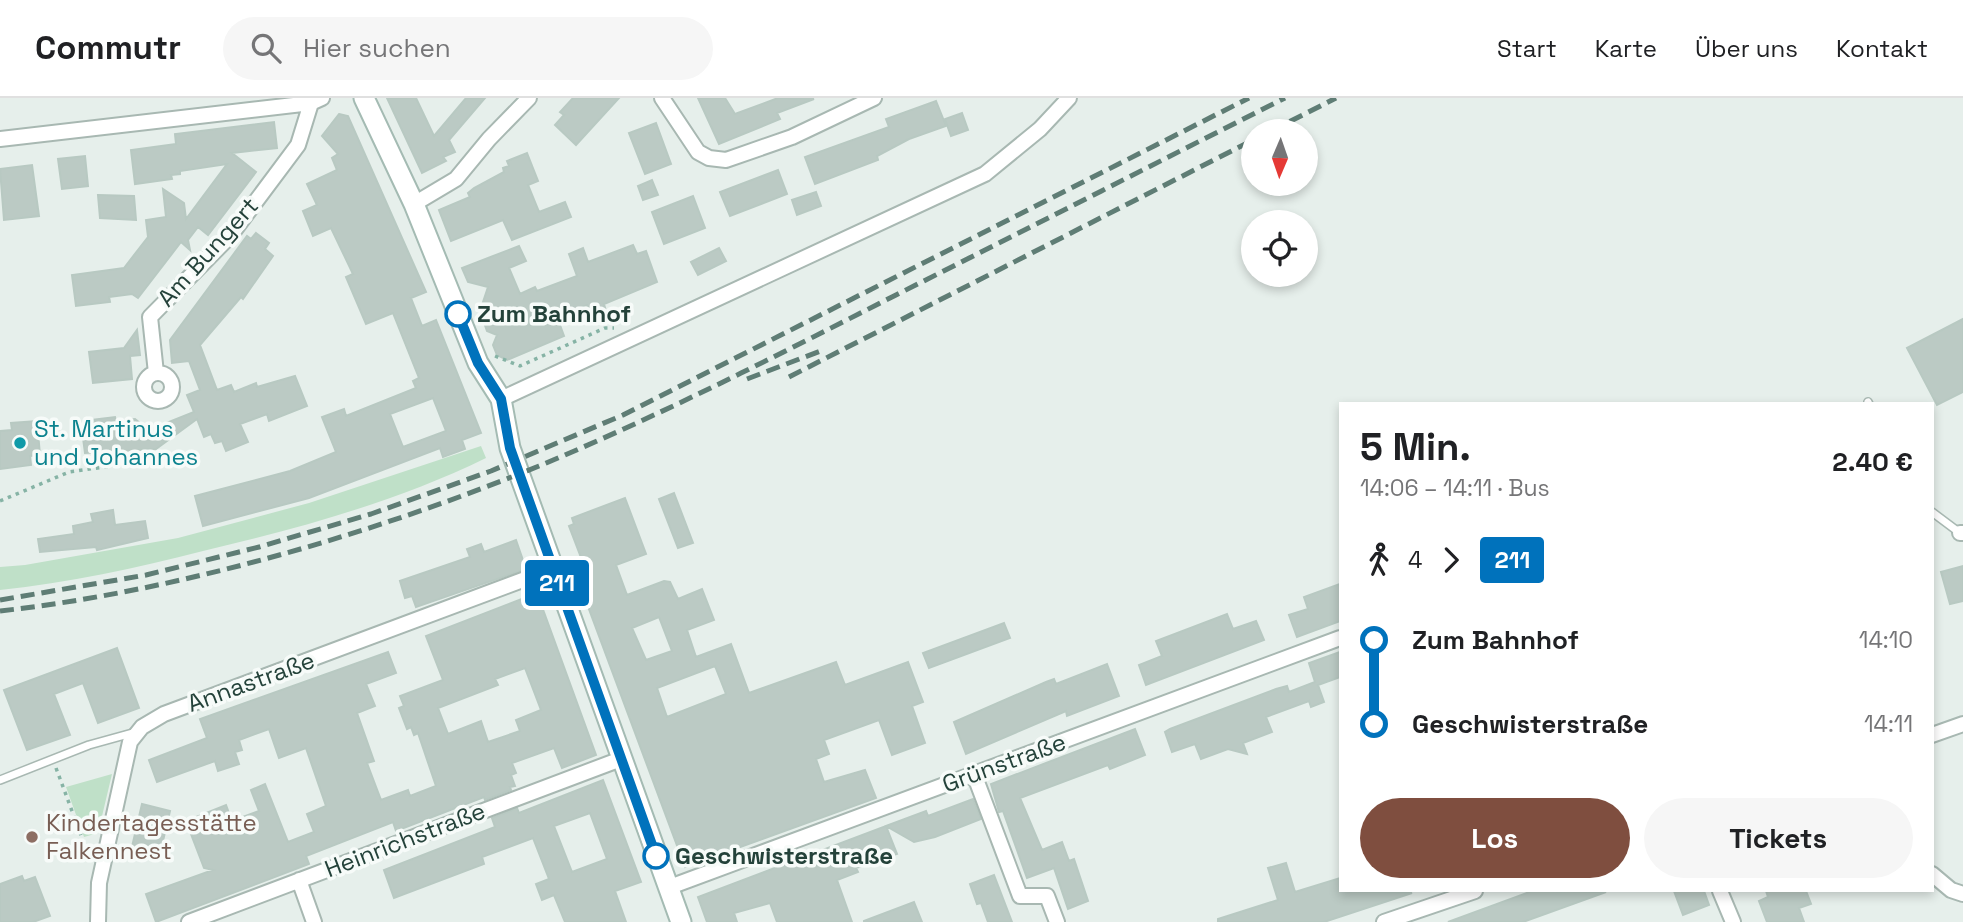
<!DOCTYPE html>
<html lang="de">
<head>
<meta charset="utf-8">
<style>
  body { margin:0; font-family:"Space Grotesk",sans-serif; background:#f6f6f6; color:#202124; height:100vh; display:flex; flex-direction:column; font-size:26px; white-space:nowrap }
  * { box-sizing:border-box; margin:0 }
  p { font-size:23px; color:#757577 }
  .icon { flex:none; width:38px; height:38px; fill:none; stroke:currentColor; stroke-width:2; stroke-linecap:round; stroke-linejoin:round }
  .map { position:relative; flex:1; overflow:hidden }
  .panel { position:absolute; left:1339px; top:304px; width:595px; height:490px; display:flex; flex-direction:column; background:#fff; border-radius:0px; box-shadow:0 4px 10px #0003 }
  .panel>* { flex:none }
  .badge { padding:0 14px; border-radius:5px; font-size:24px; line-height:46px }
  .needle { width:46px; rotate:182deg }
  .fabs { position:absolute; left:1241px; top:21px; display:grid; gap:14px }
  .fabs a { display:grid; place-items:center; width:77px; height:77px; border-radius:50%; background:#fff; box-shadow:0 4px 10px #0003; font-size:35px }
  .map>.badge { position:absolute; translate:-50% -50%; box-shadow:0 0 0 4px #fff }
  .legs { display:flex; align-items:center; gap:10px; height:77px; padding:0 21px; font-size:23px }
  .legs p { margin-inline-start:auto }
  .overview { display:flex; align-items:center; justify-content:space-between; height:119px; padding:0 21px }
  h1 { font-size:38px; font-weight:600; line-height:52px }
  .primary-button { display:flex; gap:14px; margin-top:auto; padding:14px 21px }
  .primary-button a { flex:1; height:80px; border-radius:42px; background:#7f4e3f; color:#fff; font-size:28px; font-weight:600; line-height:80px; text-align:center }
  .primary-button a+a { background:#f6f6f6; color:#202124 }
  ul { padding:0 21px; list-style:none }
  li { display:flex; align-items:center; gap:24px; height:84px; font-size:26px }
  li i { display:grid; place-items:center; width:10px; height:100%; margin:0 9px; background:currentColor }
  li i::after { content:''; width:18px; height:18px; margin:-9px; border:5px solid; border-radius:50%; background:#fff }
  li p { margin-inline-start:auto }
  li:first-child i { background:linear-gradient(#0000 50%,currentColor 0) }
  li:last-child i { background:linear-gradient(currentColor 50%,#0000 0) }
  header { display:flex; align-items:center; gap:42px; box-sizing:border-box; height:98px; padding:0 35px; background:#fff; border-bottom:2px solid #e0e0e0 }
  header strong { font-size:33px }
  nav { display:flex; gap:38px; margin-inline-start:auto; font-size:24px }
  .search { width:490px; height:63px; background:#f6f6f6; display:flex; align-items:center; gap:18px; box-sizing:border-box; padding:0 24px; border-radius:38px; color:#757577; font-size:26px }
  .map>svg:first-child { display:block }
  .green { fill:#bfe0c8 }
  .building { fill:#bbcac4; stroke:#b8c9c2; stroke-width:2; fill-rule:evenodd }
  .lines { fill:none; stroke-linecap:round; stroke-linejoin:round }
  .lane-casing { stroke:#a8b8b2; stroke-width:10 }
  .street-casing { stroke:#a8b8b2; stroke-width:18 }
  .secondary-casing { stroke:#a4bbb3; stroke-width:23 }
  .path { stroke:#86b3a5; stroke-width:3.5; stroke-dasharray:3.5 5; stroke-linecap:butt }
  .lane { stroke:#fff; stroke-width:7 }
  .street { stroke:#fff; stroke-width:14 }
  .secondary { stroke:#fff; stroke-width:19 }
  .rail { stroke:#5f7d75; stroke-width:5; stroke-dasharray:14 7; stroke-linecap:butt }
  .line-1-casing { stroke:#fff; stroke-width:16 }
  .line-1 { stroke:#0072bc; stroke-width:10 }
  .stop-1-dot { fill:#fff; stroke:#0072bc; stroke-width:3.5 }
  .culture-dot { fill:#0f9aa8; stroke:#f7fbf9; stroke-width:2.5 }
  .education-dot { fill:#8d6e63; stroke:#f7fbf9; stroke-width:2.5 }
  .labels { text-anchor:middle; stroke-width:7; stroke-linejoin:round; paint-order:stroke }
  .street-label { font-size:24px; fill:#24423a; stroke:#f7fbf9 }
  .stop-label { font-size:24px; font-weight:bold; fill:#24423a; stroke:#f7fbf9; text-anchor:start }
  .culture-label { font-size:24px; fill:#0d838f; stroke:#f7fbf9; text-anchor:start }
  .education-label { font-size:24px; fill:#785e54; stroke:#f7fbf9; text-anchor:start }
</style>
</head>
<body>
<header>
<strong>Commutr</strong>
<div class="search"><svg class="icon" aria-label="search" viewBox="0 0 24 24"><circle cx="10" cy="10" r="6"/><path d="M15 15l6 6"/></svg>Hier suchen</div>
<nav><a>Start</a><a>Karte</a><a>Über uns</a><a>Kontakt</a></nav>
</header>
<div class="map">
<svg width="1963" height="824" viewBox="0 0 1963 824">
  <rect width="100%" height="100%" fill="#e6efeb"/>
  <path class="green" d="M481 348 486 360C396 404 300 430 203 453 137 470 68 485 0 492V469L25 467 178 440 309 405Z
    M112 676 98 735 84 739 66 689Z"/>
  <path class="building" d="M387 0H416L434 38 466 0H485L449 42 455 54 443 59 446 63 422 75Z
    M573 0H619L576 47 555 27 564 17 560 14Z
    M698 0H725L735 16 778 0 814 1 777 15 780 21 719 46Z
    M936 3 946 28 909 41 877 58 878 62 815 86 805 59 889 29 886 21Z
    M962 15 968 32 951 38 945 21Z
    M339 16 348 18 426 194 411 200 422 228 436 222 481 335 462 342 465 351 443 359 440 350 309 400 203 428 195 398 290 373 336 354 322 319 344 311 346 318 416 290 413 283 419 280 393 215 366 226 346 179 353 176 331 130 313 138 303 113 317 107 307 86 337 72 332 60 338 56 322 38ZM433 300 446 333 403 349 390 316Z
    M274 24 277 50 232 55 256 74 208 137 198 129 188 142 190 152 181 144 138 200 132 196 109 199 110 204 76 208 72 177 124 170 148 139 146 122 166 119 163 91 184 105 186 121 227 66 180 73V76L171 77 172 81 135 86 131 52 176 46 175 36Z
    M656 25 671 66 645 76 629 35Z
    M527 55 538 83 528 87 539 114 565 104 571 119 512 142 503 122 451 143 439 112 470 99 468 95 474 90 504 74 503 70 509 68 507 63Z
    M85 58 88 88 62 91 58 61Z
    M32 67 39 118 4 122 0 71Z
    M778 72 787 96 730 118 720 94Z
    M652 82 658 97 643 102 638 88Z
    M816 94 821 108 797 117 792 102Z
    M98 97 134 98 136 122 100 120Z
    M693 98 705 130 664 146 652 114Z
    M256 135 269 145 265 151 273 158 243 201 241 199 200 247 217 292 231 287 234 294 256 285 257 289 295 278 307 308 269 323 267 316 240 326 248 344 226 353 222 343 215 345 211 336 204 339 197 321 156 351 85 355 83 340 92 338 90 322 115 319 116 323 135 321 149 332 194 314 187 297 200 292 189 263 172 265 170 242 247 138 251 141Z
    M633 147 637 156 646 153 657 184 604 206 607 217 593 222 587 207 557 219 564 238 507 262 497 257 493 247 497 237 487 233 480 213 488 189 468 184 462 170 519 148 526 163 509 170 520 196 535 189 537 193 577 178 569 156 583 150 588 164Z
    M719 150 726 163 698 177 691 164Z
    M1963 221V294L1937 307 1907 250Z
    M137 232 140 257 130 258 132 281 93 285 89 254 124 250Z
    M37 323 40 357 30 358 31 367 0 371V333L12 332 11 325Z
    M674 395 693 445 678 450 659 401Z
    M625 400 646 456 616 467 627 497 664 483 670 484 678 501 702 491 714 522 687 532 696 559 731 546 749 595 836 564 845 587 908 564 923 604 912 608 925 645 892 657 879 622 824 642 829 656 816 661 824 684 865 672 876 700 685 769 583 495 593 491 569 428 574 426 572 420ZM659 519 672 553 646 562 632 530ZM715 568 726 596 667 619 657 590Z
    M113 412 115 427 145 423 148 440 97 452 96 449 40 454 38 441 74 436 73 428 93 424 91 416Z
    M516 442 526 471 416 509 412 498 405 500 400 483 470 459 467 451 481 446 484 454Z
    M1963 468V503L1950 506 1941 474Z
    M1340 486V523L1297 539 1289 517 1308 511 1304 499Z
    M537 495 596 657 562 670 554 650 512 665 516 675 511 677 515 688 510 689 511 692 485 702 484 699 396 733 393 724 306 758 309 766 156 824 146 796 213 772 204 770 186 723 226 707 232 723 259 713 251 692 265 686 288 744 314 734 307 716 326 708 306 650 279 660 269 631 239 642 242 652 235 654 239 666 218 673 215 663 157 684 149 662 207 640 200 621 388 554 396 575 366 586 375 608 357 615 374 663 367 665 381 702 408 692 410 698 436 688 418 635 414 637 411 629 407 631 399 610 404 608 400 598 443 582 426 538ZM525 570 541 612 516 622 520 633 488 644 481 623 448 636 438 610 498 587 495 581Z
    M1227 516 1233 531 1256 523 1264 542 1146 587 1139 567 1162 558 1156 543Z
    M1004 525 1010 540 929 570 923 555Z
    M117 550 139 610 98 625 83 585 54 596 70 637 27 652 4 592Z
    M1340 554V579L1318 587 1324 604 1311 609 1309 603 1266 619 1272 634 1243 645 1247 656 1228 651 1201 661 1195 646 1172 654 1165 634 1170 631 1276 591 1287 588 1289 594 1315 584 1309 565Z
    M1107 566 1119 598 1067 618 1066 613 966 656 954 624 1046 584 1054 581 1056 586Z
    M1135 631 1145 657 1110 671 1108 667 1020 700 1042 752 1062 744 1069 763 1074 761 1088 803 1068 811 1054 770 1027 780 1003 713 999 714 991 686Z
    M603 682 641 784 615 793 626 824H565L554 797 542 802 536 786 549 781 533 740 482 759 484 766 394 800 384 772 495 729 492 720 517 710 519 715ZM590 715 607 761 572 774 554 728Z
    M973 701 981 721 935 739 914 744 886 728 926 713 928 718Z
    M142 706 170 713 159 760 131 753Z
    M886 728 897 756 856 770 858 774 837 782 852 824H777L770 805 734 815 737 824H707L698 799Z
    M1286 765 1295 794 1340 780V793L1412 795 1324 824H1218V821L1278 802 1268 770Z
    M994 777 1012 824H988L981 805 977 806 970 786Z
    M22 778 24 783 35 779 50 818 33 824H0V786Z
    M1532 793 1606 794 1523 824H1448Z
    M1674 793H1704L1709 807 1683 817Z
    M1766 793H1806L1811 806 1799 810 1804 824H1767L1759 803 1768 799Z
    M914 804 922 824H864V823Z"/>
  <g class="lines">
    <g class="lane-casing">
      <path id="lane" d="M1868 304 1869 306
        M1932 414 1960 435
        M0 682 89 647 136 634"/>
    </g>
    <g class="street-casing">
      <path id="street" d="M662 0 698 54 709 60 726 62 792 39 874 0
        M0 41 311 5 322 0
        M414 106 456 81 489 41 529 0
        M144 289a14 14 0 1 1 28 0a14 14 0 1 1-28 0Z
        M156 275 150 219 230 138 298 47 311 5
        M501 301 985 76 1040 31 1069 0
        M1960 435H1963
        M1932 637 1963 626
        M974 676 1020 798H1047L1057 824
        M1932 776 1951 792 1963 796
        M299 782 314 824
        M667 790 1340 540
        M1720 793 1733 824
        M98 824 99 785 130 644 142 629 164 616 552 471
        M189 824 621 661
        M1384 824 1475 793"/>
    </g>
    <g class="secondary-casing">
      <path id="secondary" d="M364 0 414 106 478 265 501 301 510 350 681 824"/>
    </g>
    <path class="path" d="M495 258 520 268 605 230H614
      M0 403 69 374 146 363
      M56 670 85 748 87 762"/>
    <use href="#lane" class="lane"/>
    <use href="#street" class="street"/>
    <use href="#secondary" class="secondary"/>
    <path class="rail" d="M1271 33 1336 0
      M789 279 1253 42
      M747 281 823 252
      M0 502 146 477 259 449 371 416 491 373 623 317 1249 0
      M0 513C179 493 372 436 539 368 659 318 776 258 892 199 1023 133 1154 66 1285 0"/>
  </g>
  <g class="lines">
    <g class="line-1-casing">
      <path id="line-1" d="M458 216 478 265 501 301 510 350 656 758"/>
    </g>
    <use href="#line-1" class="line-1"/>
  </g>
  <g class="stop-1-dot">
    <circle cx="458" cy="216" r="12"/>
    <circle cx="656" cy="758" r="12"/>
  </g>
  <circle class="culture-dot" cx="20" cy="345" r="7"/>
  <circle class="education-dot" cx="32" cy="739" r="7"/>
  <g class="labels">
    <g class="street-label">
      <text transform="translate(208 154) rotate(-48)" y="8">Am Bungert</text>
      <text transform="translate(251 584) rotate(-20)" y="8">Annastraße</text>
      <text transform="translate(1004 665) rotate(-20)" y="8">Grünstraße</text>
      <text transform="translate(405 742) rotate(-21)" y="8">Heinrichstraße</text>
    </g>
    <g class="stop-label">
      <text x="477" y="224">Zum Bahnhof</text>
      <text x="675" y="766">Geschwisterstraße</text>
    </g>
    <g class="culture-label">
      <text x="34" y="339">St. Martinus<tspan x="34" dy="28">und Johannes</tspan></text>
    </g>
    <g class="education-label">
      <text x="46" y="733">Kindertagesstätte<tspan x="46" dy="28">Falkennest</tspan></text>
    </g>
  </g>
</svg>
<div class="fabs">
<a><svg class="needle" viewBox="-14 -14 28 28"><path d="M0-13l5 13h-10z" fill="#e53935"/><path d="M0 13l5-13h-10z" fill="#757577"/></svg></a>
<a><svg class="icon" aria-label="locate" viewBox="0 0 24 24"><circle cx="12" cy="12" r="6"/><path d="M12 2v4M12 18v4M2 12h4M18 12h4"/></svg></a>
</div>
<b class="badge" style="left:557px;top:485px;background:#0072bc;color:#fff">211</b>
<section class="panel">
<div class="overview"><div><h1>5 Min.</h1><p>14:06 – 14:11 · Bus</p></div><b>2.40 €</b></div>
<div class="legs"><svg class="icon" aria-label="walk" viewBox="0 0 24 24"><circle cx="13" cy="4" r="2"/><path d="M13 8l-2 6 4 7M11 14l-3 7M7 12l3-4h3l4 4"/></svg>4<svg class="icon" aria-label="forward" viewBox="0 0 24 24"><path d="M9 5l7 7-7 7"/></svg><b class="badge" style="background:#0072bc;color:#fff">211</b></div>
<ul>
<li><i style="color:#0072bc"></i><b>Zum Bahnhof</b><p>14:10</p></li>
<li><i style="color:#0072bc"></i><b>Geschwisterstraße</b><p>14:11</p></li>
</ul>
<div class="primary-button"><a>Los</a><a>Tickets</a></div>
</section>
</div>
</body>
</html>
